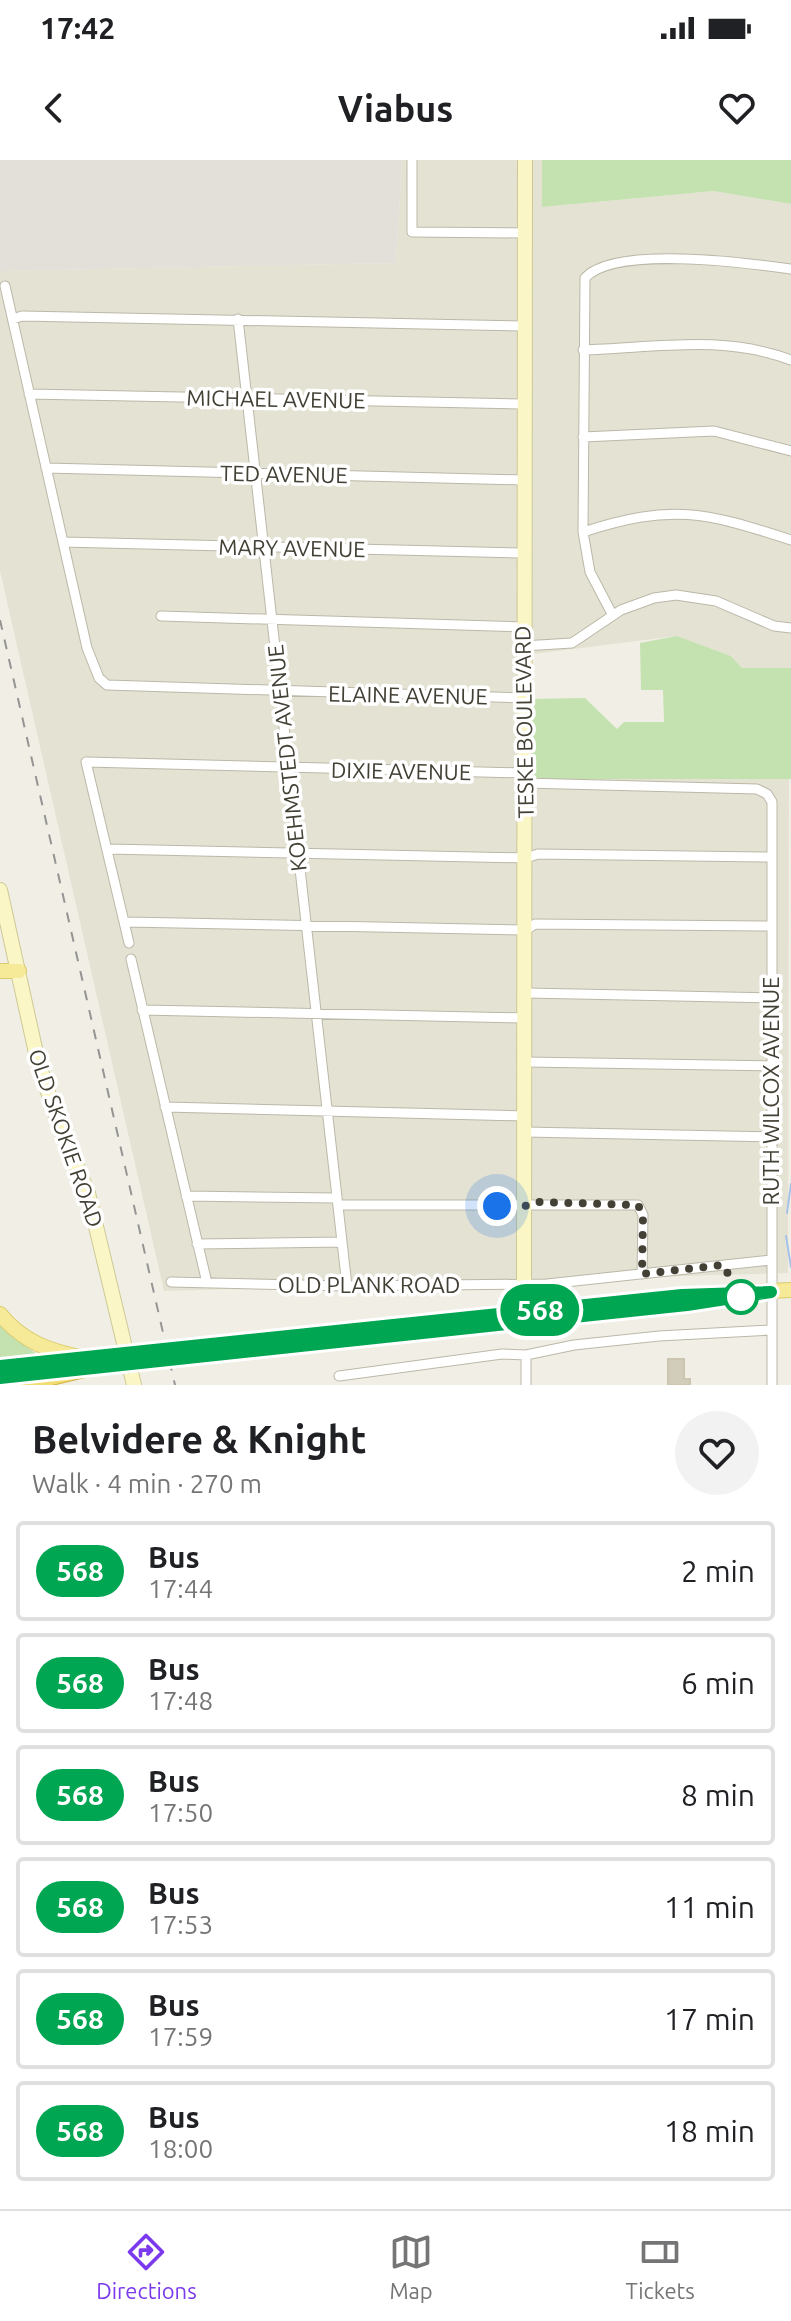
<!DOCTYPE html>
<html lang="en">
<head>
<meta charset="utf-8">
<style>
  body { margin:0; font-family:Ubuntu,sans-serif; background:#f2f2f2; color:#202124; height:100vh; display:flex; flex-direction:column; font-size:30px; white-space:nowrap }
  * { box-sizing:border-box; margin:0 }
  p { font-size:26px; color:#757577 }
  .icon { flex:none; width:44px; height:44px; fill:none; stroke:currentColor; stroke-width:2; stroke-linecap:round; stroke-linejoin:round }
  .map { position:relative; height:1225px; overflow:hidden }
  .side { display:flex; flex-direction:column; background:#fff; flex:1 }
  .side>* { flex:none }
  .badge { padding:0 16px; border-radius:26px; font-size:28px; line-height:52px }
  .you { position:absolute; width:40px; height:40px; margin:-20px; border:6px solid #fff; border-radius:50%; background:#1a73e8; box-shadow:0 0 0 12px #1a73e833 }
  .map>.badge { position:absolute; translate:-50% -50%; box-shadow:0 0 0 4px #fff }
  .round { display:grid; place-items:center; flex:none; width:84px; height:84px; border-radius:42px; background:#f2f2f2 }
  .summary { display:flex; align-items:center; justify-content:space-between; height:136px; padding:0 32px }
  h1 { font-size:38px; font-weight:600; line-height:60px }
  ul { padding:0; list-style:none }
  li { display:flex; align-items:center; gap:24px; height:100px; margin:0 16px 12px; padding:0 16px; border:4px solid #e0e0e0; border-radius:8px }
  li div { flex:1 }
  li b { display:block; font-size:30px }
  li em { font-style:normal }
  li .badge { min-width:88px; font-weight:700; text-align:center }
  .status { display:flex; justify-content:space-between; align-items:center; height:56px; padding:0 40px; background:#fff; direction:ltr }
  .status svg { height:22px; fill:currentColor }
  header { display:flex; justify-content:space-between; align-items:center; height:104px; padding:0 32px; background:#fff; font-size:36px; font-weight:600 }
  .tabs { display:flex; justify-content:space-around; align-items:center; height:112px; border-top:2px solid #e0e0e0; background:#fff; font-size:22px; color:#757577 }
  .tabs a { display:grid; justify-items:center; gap:4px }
  .tabs .current { color:#7c3aed }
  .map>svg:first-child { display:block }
  .residential { fill:#e4e2d3 }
  .industrial { fill:#e3e0da }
  .green { fill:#c4e2b0 }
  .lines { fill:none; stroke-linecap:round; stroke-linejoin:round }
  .stream { stroke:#a5c3ea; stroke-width:2 }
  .building { fill:#d2ccbb; stroke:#ccc5af; stroke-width:2 }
  .street-casing { stroke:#bcb8a8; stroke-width:11 }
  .secondary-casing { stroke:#cec897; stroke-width:16 }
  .primary-casing { stroke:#d9ca6a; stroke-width:16 }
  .highway-casing { stroke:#d0b240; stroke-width:18 }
  .street { stroke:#fff; stroke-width:9 }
  .secondary { stroke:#faf6c6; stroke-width:14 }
  .primary { stroke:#f6ea99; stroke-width:14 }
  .highway { stroke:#f2db6f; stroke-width:16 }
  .rail { stroke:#949494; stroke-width:2; stroke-dasharray:10 10; stroke-linecap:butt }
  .primary-bridge-casing { stroke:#d9ca6a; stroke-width:16; stroke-linecap:butt }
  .primary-bridge { stroke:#f6ea99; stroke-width:14 }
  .line-casing { stroke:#fff; stroke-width:18 }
  .line { stroke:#00a651; stroke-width:12 }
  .walk { stroke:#434035; stroke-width:8; stroke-dasharray:0 14.4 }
  .stop-dot { fill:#fff; stroke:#00a651; stroke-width:4 }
  .labels { text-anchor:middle; stroke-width:7; stroke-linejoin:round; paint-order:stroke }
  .street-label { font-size:22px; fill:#434035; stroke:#fff }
</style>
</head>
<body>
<div class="status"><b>17:42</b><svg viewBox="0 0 49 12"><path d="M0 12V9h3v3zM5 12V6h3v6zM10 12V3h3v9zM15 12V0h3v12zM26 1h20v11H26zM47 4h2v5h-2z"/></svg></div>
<header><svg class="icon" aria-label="back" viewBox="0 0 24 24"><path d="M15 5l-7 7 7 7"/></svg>Viabus<svg class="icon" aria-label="heart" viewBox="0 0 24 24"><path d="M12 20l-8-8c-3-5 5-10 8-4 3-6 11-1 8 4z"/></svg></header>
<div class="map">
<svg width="791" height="1225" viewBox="0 0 791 1225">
  <rect width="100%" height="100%" fill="#f1efe5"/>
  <path class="residential" d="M402 0H542L543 47 714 31 791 44V508H742L731 496 677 476 533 494 528 539V619H789L788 1113 164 1131 0 411V111L396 103Z"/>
  <path class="industrial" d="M0 0H402L396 103 0 111Z"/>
  <path class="green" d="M542 0H791V44L714 31 542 47Z
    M677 476 731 496 742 508H791V619H527L528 539 585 538 617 569 624 562H664L663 530H641L640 483Z
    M0 1162 13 1177 37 1194 0 1201Z"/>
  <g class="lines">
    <path class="stream" d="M787 1053 791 1024
      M786 1076 791 1107"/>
  </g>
  <path class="building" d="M668 1199H684V1219H690V1225H668Z"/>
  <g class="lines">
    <g class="street-casing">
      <path id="street" d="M412 0V72L524 73
        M5 126 87 488 99 518 107 525 524 538
        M13 159 22 156 524 166
        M238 159 347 1126
        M583 190C655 188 722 174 791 200
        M29 234 524 244
        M583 277 714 271 791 291
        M46 308 523 320
        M583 372C672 343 705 352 791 380
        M63 382 522 393
        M612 454 590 412 583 372 585 118C614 85 748 103 791 109
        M161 456 523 467
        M523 486 572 483 621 450 654 438 676 435 716 441 774 466 791 468
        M524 623 757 629 767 634 772 642V1225
        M108 689 526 698 538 694 771 697
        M126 762 526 770 535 764 771 766
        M129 783 86 602 524 613
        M131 799 207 1123
        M526 833 771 838
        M142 850 526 858
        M526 902 772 906
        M165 947 525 956
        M525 972 771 977
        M186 1036 337 1038
        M338 1045H638L643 1055 642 1114
        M197 1084 341 1082
        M171 1122 347 1126 547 1124 771 1100
        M339 1216 502 1194 526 1195 574 1185 659 1176 771 1170
        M526 1225V1195"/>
    </g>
    <g class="secondary-casing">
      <path id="secondary" d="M0 730 38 902 58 962 88 1033 134 1225
        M524 1123 525 0"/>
    </g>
    <g class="primary-casing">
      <path id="primary" d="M0 811H19
        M0 1154C23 1182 49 1191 84 1198
        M195 1186 682 1135 791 1130
        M197 1197 708 1142
        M0 1206 67 1199
        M0 1218 39 1214"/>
    </g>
    <g class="highway-casing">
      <path id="highway" d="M18 1225 84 1209"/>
    </g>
    <use href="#street" class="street"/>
    <use href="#secondary" class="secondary"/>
    <use href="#primary" class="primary"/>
    <use href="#highway" class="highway"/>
    <path class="rail" d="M0 460 175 1225"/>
    <g class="primary-bridge-casing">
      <path id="primary-bridge" d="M94 1197 195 1186
        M95 1208 197 1197"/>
    </g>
    <use href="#primary-bridge" class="primary-bridge"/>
  </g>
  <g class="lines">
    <g class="line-casing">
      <path id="line" d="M0 1206 682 1135 771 1132 687 1145 0 1218"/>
    </g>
    <use href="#line" class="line"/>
    <path class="walk" d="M497 1046H525L537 1042 638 1045 643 1055 642 1114 723 1105 741 1137"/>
  </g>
  <circle class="stop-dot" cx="741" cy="1137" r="16"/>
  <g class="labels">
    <g class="street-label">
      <text transform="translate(276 239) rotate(1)" y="8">MICHAEL AVENUE</text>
      <text transform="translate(284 314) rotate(1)" y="8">TED AVENUE</text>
      <text transform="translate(292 388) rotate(1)" y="8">MARY AVENUE</text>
      <text transform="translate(408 535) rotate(1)" y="8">ELAINE AVENUE</text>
      <text transform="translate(524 562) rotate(-91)" y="8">TESKE BOULEVARD</text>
      <text transform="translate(287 598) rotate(-96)" y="8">KOEHMSTEDT AVENUE</text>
      <text transform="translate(401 611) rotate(1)" y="8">DIXIE AVENUE</text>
      <text transform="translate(771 931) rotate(-90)" y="8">RUTH WILCOX AVENUE</text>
      <text transform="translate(66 978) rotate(71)" y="8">OLD SKOKIE ROAD</text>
      <text x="369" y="1133">OLD PLANK ROAD</text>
    </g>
  </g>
</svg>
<div class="you" style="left:497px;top:1046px"></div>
<b class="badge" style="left:540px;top:1150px;background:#00a651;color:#fff">568</b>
</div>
<section class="side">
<div class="summary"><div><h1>Belvidere &amp; Knight</h1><p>Walk · 4 min · 270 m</p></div><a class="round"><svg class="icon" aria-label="heart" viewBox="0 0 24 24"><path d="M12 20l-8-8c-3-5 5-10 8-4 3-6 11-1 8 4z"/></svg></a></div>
<ul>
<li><span class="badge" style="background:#00a651;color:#fff">568</span><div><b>Bus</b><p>17:44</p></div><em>2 min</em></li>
<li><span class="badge" style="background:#00a651;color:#fff">568</span><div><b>Bus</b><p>17:48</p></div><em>6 min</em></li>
<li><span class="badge" style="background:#00a651;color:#fff">568</span><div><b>Bus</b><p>17:50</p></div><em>8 min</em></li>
<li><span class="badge" style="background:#00a651;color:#fff">568</span><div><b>Bus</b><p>17:53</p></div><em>11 min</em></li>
<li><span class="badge" style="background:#00a651;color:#fff">568</span><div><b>Bus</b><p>17:59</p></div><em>17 min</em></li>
<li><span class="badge" style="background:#00a651;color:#fff">568</span><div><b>Bus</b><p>18:00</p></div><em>18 min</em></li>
</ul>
</section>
<nav class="tabs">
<a class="current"><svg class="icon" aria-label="directions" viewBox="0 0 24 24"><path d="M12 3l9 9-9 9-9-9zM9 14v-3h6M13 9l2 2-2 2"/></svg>Directions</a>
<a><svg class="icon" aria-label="map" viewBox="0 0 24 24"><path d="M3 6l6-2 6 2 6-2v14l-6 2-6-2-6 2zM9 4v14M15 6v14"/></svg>Map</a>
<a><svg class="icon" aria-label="tickets" viewBox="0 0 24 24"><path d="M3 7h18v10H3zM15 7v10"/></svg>Tickets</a>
</nav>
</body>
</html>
